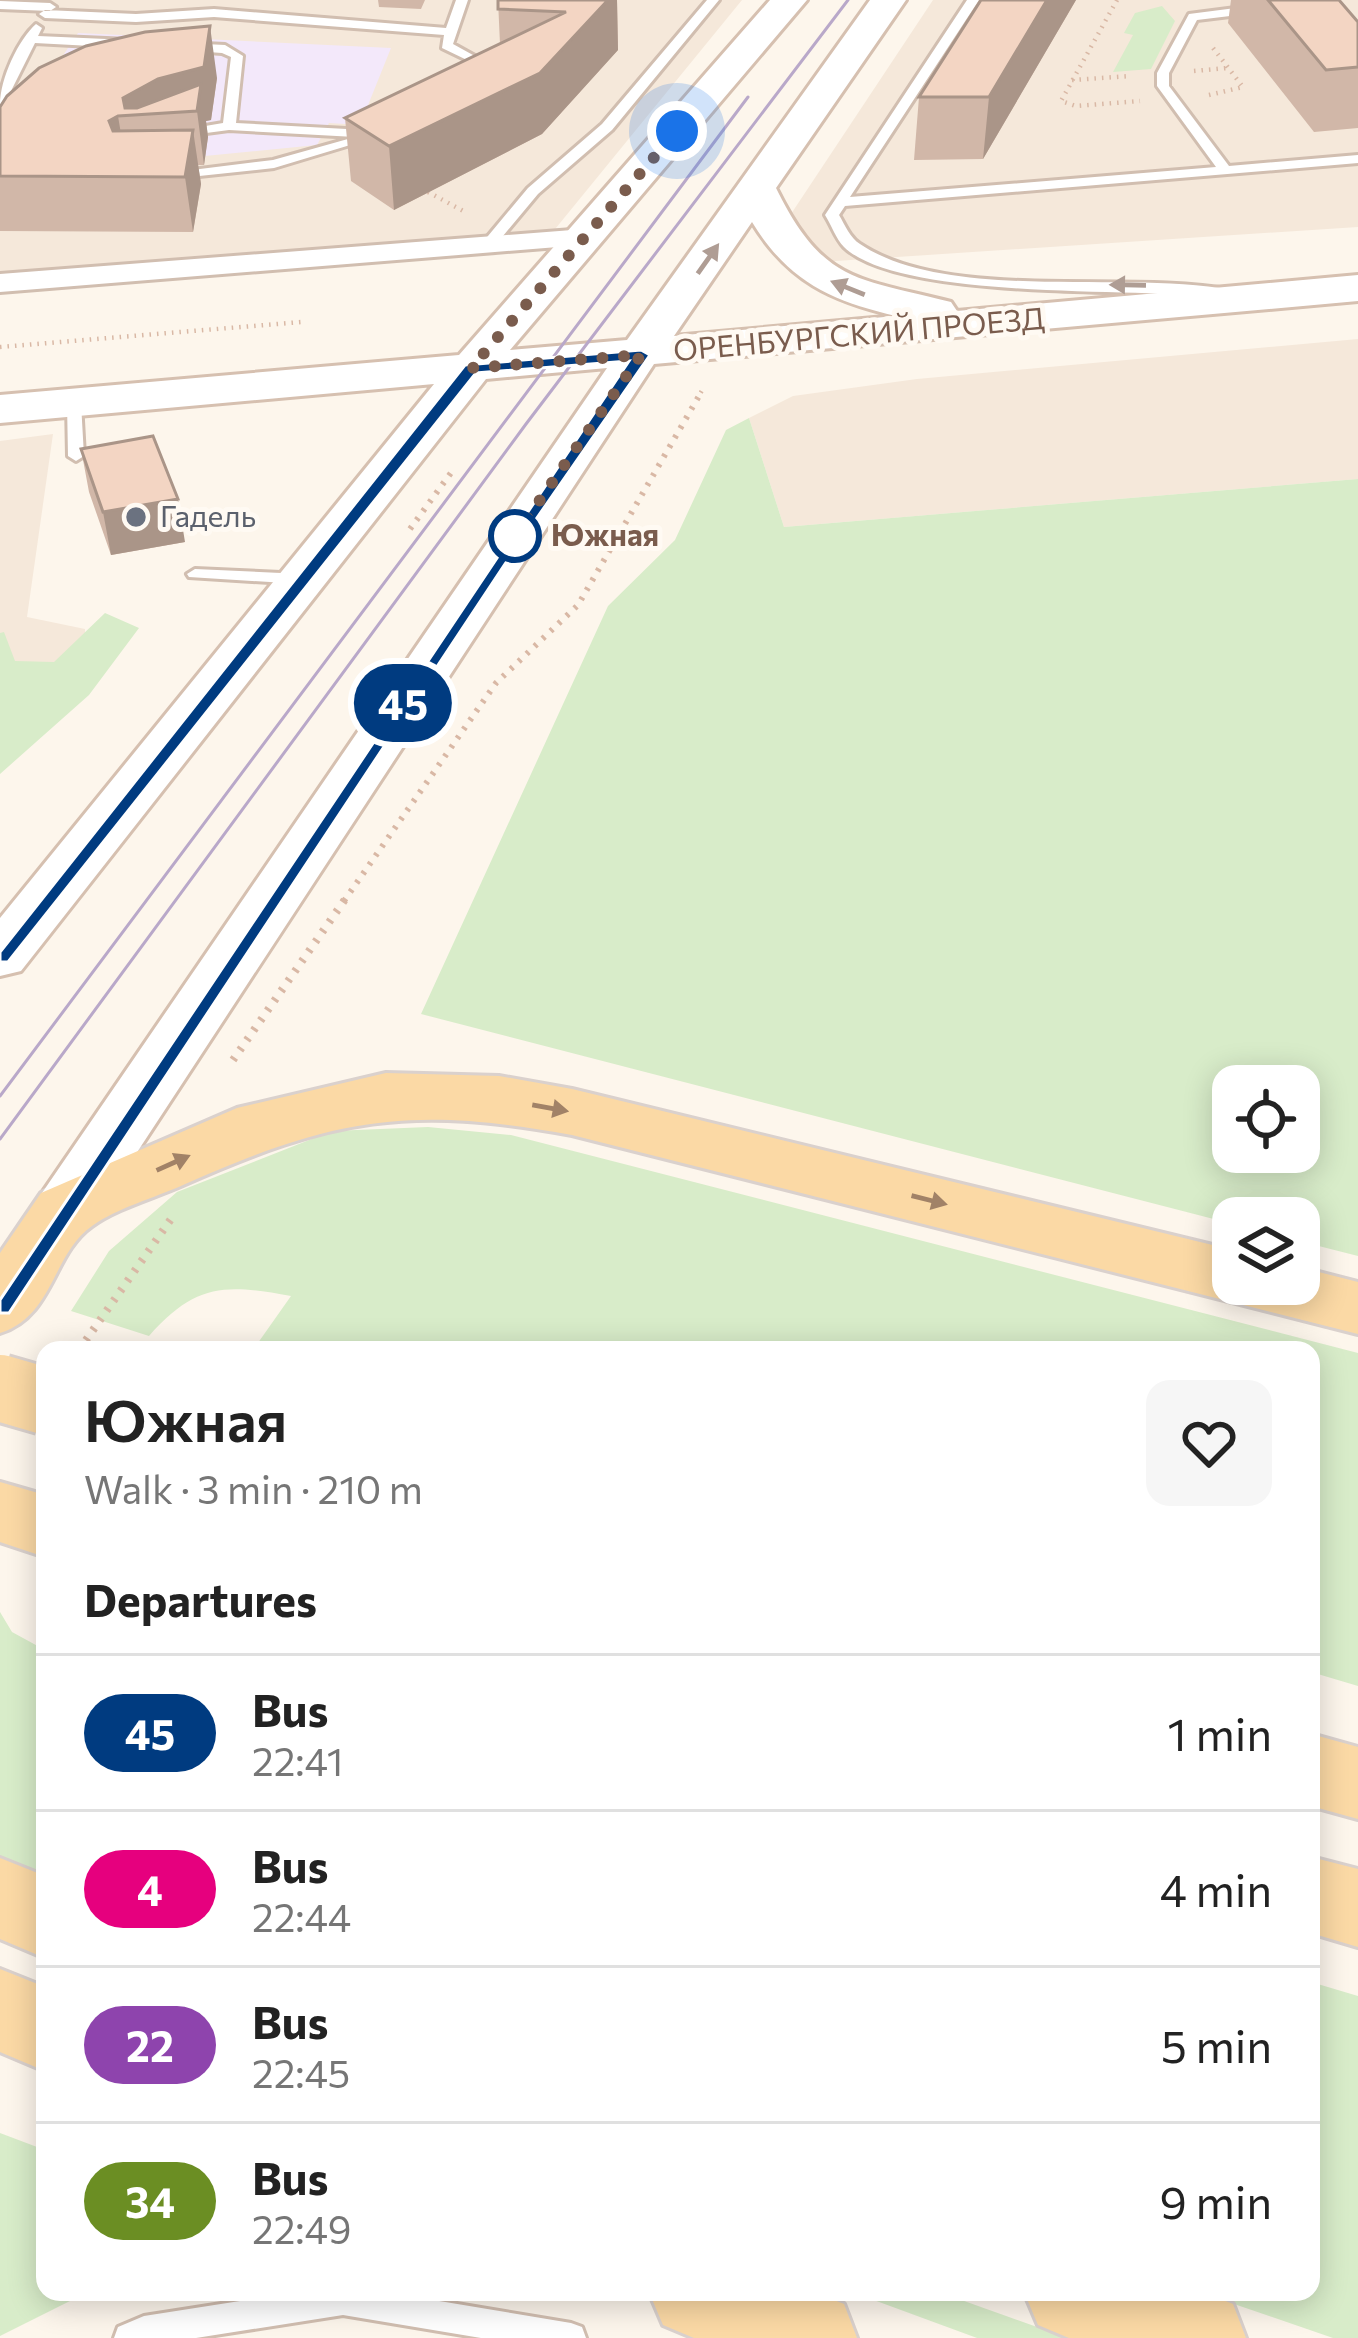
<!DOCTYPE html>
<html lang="en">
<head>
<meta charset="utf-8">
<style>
  body { margin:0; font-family:Commissioner,sans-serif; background:#f6f6f6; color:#222; height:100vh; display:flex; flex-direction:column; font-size:45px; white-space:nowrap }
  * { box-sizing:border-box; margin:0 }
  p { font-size:39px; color:#767676 }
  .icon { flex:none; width:66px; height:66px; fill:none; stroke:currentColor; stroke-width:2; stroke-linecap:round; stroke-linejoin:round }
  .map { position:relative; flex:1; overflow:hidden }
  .details { position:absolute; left:36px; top:1341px; width:1284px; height:960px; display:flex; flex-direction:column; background:#fff; border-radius:24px; box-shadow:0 6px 30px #0003 }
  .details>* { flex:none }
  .badge { padding:0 24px; border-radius:39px; font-size:42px; line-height:78px }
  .controls { position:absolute; left:1212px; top:1065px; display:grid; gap:24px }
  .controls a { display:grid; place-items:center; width:108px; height:108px; border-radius:24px; background:#fff; box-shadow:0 6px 30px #0003; font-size:60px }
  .you { position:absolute; width:60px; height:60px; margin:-30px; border:9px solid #fff; border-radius:50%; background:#1a73e8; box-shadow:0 0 0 18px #1a73e833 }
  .map>.badge { position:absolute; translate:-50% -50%; box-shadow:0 0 0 6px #fff }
  h2 { padding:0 48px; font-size:45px; line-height:108px }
  .round { display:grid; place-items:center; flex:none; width:126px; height:126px; border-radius:24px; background:#f6f6f6 }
  .headline { display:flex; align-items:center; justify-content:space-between; height:204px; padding:0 48px }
  h1 { font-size:57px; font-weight:600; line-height:90px }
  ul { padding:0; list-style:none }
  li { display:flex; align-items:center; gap:36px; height:156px; padding:0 48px; border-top:3px solid #e0e0e0 }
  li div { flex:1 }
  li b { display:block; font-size:45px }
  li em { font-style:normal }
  li .badge { min-width:132px; font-weight:700; text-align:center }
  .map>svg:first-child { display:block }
  .residential { fill:#f5e8da }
  .education { fill:#f3e8fa }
  .green { fill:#d8ecc9; fill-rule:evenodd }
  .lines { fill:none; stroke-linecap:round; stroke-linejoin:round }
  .service-casing { stroke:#d1beb0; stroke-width:6 }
  .minor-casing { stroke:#d1beb0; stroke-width:6 }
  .secondary-casing { stroke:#d6c0b0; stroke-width:6 }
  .primary-casing { stroke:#dad1cd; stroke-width:6 }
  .path-far2 { stroke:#d9b8a5; stroke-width:4.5; stroke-dasharray:1.5 6; stroke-linecap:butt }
  .path-far1 { stroke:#d9b8a5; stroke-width:6; stroke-dasharray:3 8; stroke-linecap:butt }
  .path { stroke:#d9b8a5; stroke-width:8; stroke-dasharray:3 9; stroke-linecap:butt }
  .service { fill:#fff; fill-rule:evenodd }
  .minor { fill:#fff; fill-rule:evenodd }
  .secondary { fill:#fff; fill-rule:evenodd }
  .primary { fill:#fbd9a5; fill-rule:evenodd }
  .tram { stroke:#b9a8c9; stroke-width:3 }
  .primary-bridge-casing { stroke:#dad1cd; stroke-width:72; stroke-linecap:butt }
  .primary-bridge { stroke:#fbd9a5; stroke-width:66 }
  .wall { fill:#d1b7a8 }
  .shaded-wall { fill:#aa9588 }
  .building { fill:#f3d5c3; stroke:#aa9588; stroke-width:3 }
  .oneway { fill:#af9d94 }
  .oneway2 { fill:#a18267 }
  .line { fill:#003b80; stroke:#fff; stroke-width:3 }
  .walk { stroke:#7a5c4d; stroke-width:12; stroke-dasharray:0 21.6 }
  .worship-dot { fill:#6b7280; stroke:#fffaf3; stroke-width:4.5 }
  .stop-dot { fill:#fff; stroke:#003b80; stroke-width:6 }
  .labels { text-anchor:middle; stroke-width:10; stroke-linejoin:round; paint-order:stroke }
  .far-street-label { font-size:30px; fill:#7a5c4d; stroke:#fffaf3 }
  .far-worship-label { font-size:30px; fill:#5b616d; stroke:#fffaf3; text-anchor:start }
  .far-stop-label { font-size:30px; font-weight:bold; fill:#7a5c4d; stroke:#fffaf3; text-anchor:start }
</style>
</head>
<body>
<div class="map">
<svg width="1358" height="2338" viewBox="0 0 1358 2338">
  <rect width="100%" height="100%" fill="#fdf6ec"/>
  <path class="residential" d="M0 0H742L538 250 0 291Z
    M933 0H1358V227L820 262 785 223Z
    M1358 339V479L784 527 749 418 793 396 917 379Z
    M53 434 27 617 85 629V672L0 679V441Z"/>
  <path class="education" d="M78 33 391 48 360 125 329 123 317 145 174 159 32 102Z"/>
  <path class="green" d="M1162 6 1175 21 1151 69 1113 72 1133 35 1124 33 1135 13Z
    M749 418 784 527 1358 479V1256L1299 1241V1218H1233V1224L421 1014 608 606 675 540 726 430ZM1233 1086H1299V1152H1233Z
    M105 613 139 628 89 695 0 774V633L4 632 15 661 54 662Z
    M428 1127 511 1135 1358 1353V1686L1311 1672V1350H253L291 1296C225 1284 196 1283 149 1336L71 1311 109 1251 177 1192 332 1131Z
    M0 1612 12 1632 45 1650V1894L0 1878Z
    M1311 1982 1358 1996V2338H1333L1199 2292H1311Z
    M0 2133 45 2150V2292H88L0 2336Z
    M852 2292H939L1068 2338H977Z"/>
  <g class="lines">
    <g class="service-casing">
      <path id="service" d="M456 0H468L453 44 482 60 469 81 465 82 459 78 469 61 442 48 444 35 214 17 136 22 45 18 39 14 45 10 136 14 214 9 446 28Z
        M707 0H719L612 130 538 194 493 248H483V242L528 188 602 124Z
        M967 0H979L850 197 1216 167 1157 86V73L1189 14 1259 5 1263 6V12L1197 20 1169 73V86L1229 166 1358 155V163L845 206 839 215C845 225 850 238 860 244 948 303 1126 270 1231 290L1233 293 1226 297C1143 288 900 301 844 247 836 239 831 224 825 215Z
        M0 1 50 3 56 7 50 11 0 9Z
        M36 24 42 28 38 36 129 40 135 44 129 48 35 43 6 101 0 105C0 78 19 39 36 24Z
        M184 43 225 45 243 56 236 123 365 130 380 136 274 168 171 179 169 176 176 172 273 160 355 137 229 130 176 137V131L223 123 231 57 222 53 180 50V44Z
        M74 399 81 403 84 456 76 461 68 456 67 403Z
        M195 569 302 574 310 579 302 584 189 577 187 574Z
        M298 2292H385L571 2323 582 2327 586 2338H481L343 2315 196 2338H114L118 2327 144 2316Z"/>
    </g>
    <g class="minor-casing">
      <path id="minor" d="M585 229 600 238 595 244 0 292V274Z"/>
    </g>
    <g class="secondary-casing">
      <path id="secondary" d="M770 0H807L510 350 627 340 870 0H906L776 188C823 283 856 278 951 302L957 311 1358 275V301L654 364 88 1227 65 1233 42 1227 33 1210 42 1193 607 368 486 379 21 971 0 976V918L434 384 0 423V395L459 355ZM752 222C788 281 831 301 896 316L674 336Z"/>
    </g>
    <g class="primary-casing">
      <path id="primary" d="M386 1073 499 1076 572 1089 1233 1250V1284H1299V1267L1358 1282V1334L572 1135C409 1105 333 1118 183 1185 154 1198 117 1208 92 1226 52 1254 54 1316 0 1333V1253L41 1193 237 1108Z
        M0 1482 45 1495V1557L0 1542Z
        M1311 1734 1358 1747V1819L1311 1806Z
        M1311 1857 1358 1869V1947L1311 1933Z
        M0 1858 45 1876V1958L0 1939Z
        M0 1969 45 1987V2071L0 2052Z
        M649 2292H814L844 2304 857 2338H694L663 2325Z
        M1024 2292H1203L1233 2304 1246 2338H1069L1038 2325Z"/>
    </g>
    <path class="path-far2" d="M1117 0 1061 101 1076 106 1140 101
      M1194 71 1227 68
      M1072 80 1131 76
      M1209 95 1243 87 1210 44
      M428 192 467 213
      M0 347 301 322
      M697 399 704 387"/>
    <path class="path-far1" d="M410 529 453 470
      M344 901 496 683 578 605 699 396"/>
    <path class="path" d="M233 1060 346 898
      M79 1350 171 1219"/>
    <use href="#service" class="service"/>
    <use href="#minor" class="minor"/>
    <use href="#secondary" class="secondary"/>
    <use href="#primary" class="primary"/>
    <path class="tram" d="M0 1096 748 97
      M0 1139 526 424 848 0"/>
    <g class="primary-bridge-casing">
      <path id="primary-bridge" d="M0 1388 45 1401"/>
    </g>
    <use href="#primary-bridge" class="primary-bridge"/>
  </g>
  <path class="wall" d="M378 0H425L421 9 379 7Z
    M498 0H617L618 50 542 134 394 210 351 181 345 118 500 44Z
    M981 0H1076L983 159 914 160 919 97Z
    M1231 0H1339L1358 22V128L1314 132 1228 23Z
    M217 78 211 120 206 121 208 137 204 165H198L201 184 193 232 0 231V107Z
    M81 449 185 542 111 555 89 492Z"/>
  <path class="shaded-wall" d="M603 0H617L618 50 542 134 394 210 389 146Z
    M1047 0H1076L983 159 989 97Z
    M210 26 217 78 211 120 206 121 208 137 204 165 197 111 126 115 123 98Z
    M118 116 127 170 109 121Z
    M193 130 201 184 193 232 185 177Z
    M178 499 185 542 111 555 103 512Z"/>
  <path class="building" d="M498 0H608L540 73 389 146 345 118 566 12 498 9Z
    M981 0H1047L989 97H919Z
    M1268 0H1339L1358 22V67L1326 70Z
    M210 26 204 67 158 79 123 98 125 108H137L201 84 197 111 118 116 109 121 113 131 193 130 185 177 0 176V107L7 96 39 68 86 46 145 32Z
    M153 436 178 499 103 512 81 449Z"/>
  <defs><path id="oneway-solid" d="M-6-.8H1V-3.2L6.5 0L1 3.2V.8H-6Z" transform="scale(3)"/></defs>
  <g class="oneway">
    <use href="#oneway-solid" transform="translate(708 259) rotate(-55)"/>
    <use href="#oneway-solid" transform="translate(1128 285) rotate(-179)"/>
    <use href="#oneway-solid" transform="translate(848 288) rotate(-158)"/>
  </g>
  <g class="oneway2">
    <use href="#oneway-solid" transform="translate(550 1108) rotate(10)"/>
    <use href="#oneway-solid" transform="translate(173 1163) rotate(-24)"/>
    <use href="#oneway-solid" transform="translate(929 1200) rotate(14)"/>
  </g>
  <path class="line" d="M641 350 650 355 505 564 9 1313H0V1300L629 361 476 373 8 962H0V952L465 365Z"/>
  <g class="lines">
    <path class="walk" d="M515 536 641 355 471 368 677 131"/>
  </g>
  <circle class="worship-dot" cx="136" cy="517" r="12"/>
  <circle class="stop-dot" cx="515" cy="536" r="24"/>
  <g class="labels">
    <g class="far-street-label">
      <text transform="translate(859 335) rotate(-5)" y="10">ОРЕНБУРГСКИЙ ПРОЕЗД</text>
    </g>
    <g class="far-worship-label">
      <text x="160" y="527">Гадель</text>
    </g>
    <g class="far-stop-label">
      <text x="551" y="546">Южная</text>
    </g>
  </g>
</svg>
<div class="controls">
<a><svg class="icon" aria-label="locate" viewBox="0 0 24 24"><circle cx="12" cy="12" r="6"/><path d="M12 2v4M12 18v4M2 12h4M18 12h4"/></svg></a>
<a><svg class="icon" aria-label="layers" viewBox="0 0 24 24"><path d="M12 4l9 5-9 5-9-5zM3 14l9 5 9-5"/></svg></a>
</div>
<div class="you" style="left:677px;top:131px"></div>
<b class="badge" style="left:403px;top:703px;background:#003b80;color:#fff">45</b>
<section class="details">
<div class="headline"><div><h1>Южная</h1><p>Walk · 3 min · 210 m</p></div><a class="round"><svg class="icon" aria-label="heart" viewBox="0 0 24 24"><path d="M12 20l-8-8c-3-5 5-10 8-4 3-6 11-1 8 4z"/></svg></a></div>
<h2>Departures</h2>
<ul>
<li><span class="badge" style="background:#003b80;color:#fff">45</span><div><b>Bus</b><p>22:41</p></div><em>1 min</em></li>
<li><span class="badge" style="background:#e6007e;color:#fff">4</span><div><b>Bus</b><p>22:44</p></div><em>4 min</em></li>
<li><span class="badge" style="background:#8e44ad;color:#fff">22</span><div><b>Bus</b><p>22:45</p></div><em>5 min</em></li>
<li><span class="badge" style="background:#6b8e23;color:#fff">34</span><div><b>Bus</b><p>22:49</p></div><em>9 min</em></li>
</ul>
</section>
</div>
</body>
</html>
